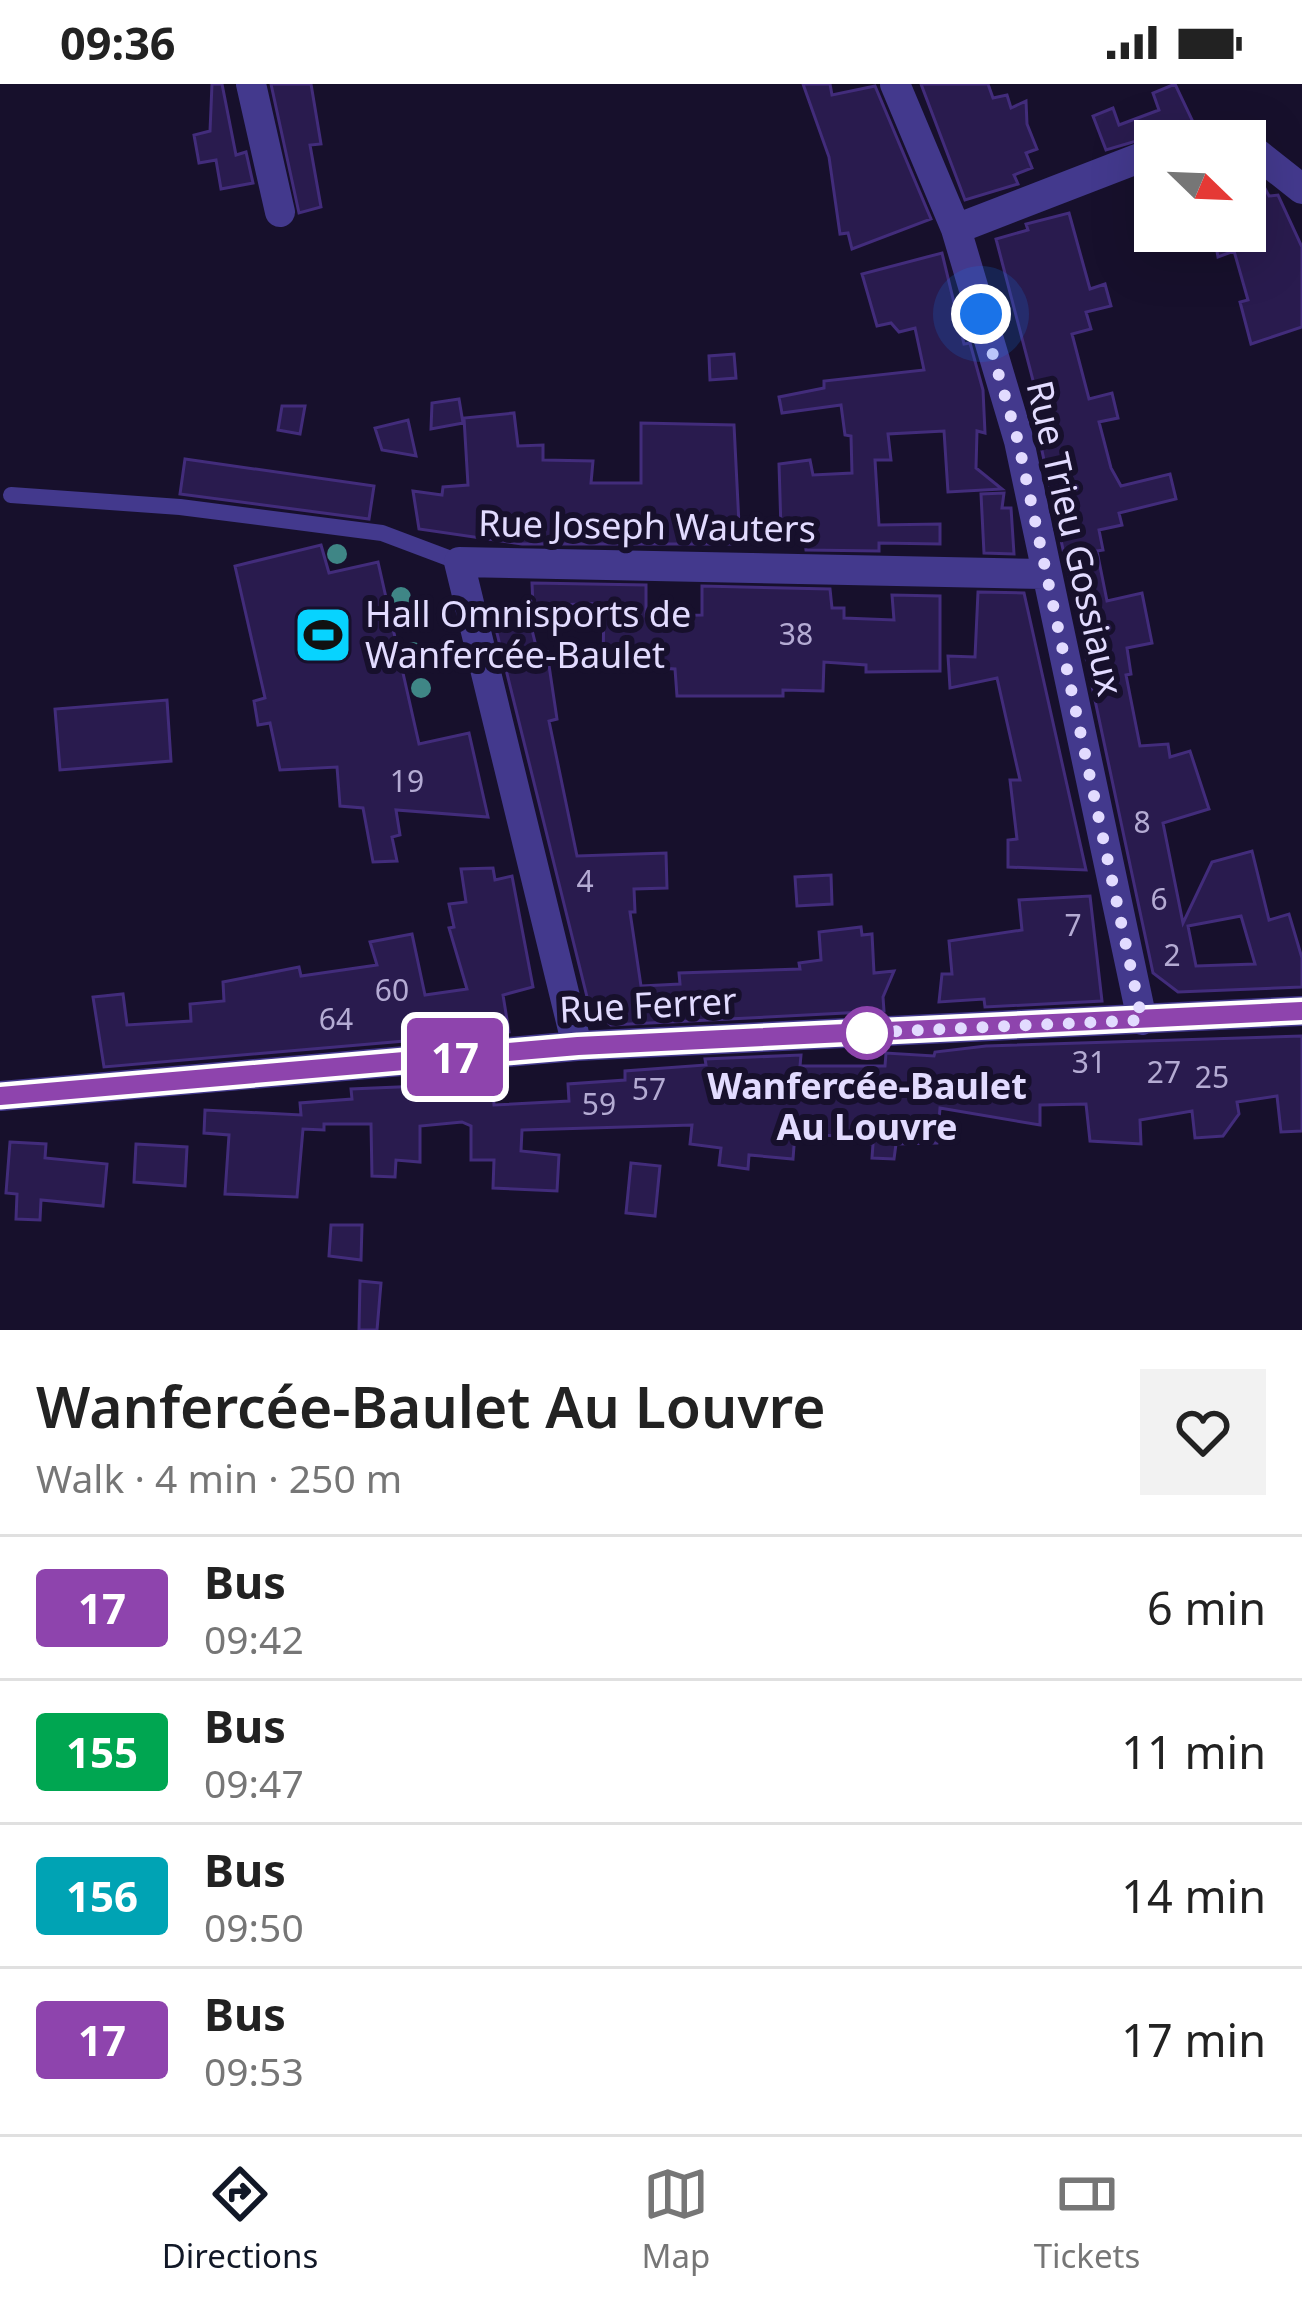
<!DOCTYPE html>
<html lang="en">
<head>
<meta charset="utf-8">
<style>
  body { margin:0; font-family:"Noto Sans",sans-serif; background:#f2f2f2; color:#222; height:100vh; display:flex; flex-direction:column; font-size:45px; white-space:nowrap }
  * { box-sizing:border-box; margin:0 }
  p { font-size:39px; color:#767676 }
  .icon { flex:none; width:66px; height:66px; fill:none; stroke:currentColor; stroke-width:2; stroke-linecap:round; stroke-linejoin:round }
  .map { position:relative; height:1246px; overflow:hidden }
  .drawer { display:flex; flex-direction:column; background:#fff; flex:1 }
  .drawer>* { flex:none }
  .badge { padding:0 24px; border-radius:9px; font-size:42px; line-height:78px }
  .needle { width:78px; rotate:113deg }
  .buttons { position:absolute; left:1134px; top:36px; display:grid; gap:24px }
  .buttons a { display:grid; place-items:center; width:132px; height:132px; border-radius:0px; background:#fff; box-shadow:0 12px 48px #0002; font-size:60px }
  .you { position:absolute; width:60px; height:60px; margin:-30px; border:9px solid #fff; border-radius:50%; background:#1a73e8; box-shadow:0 0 0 18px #1a73e833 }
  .map>.badge { position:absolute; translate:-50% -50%; box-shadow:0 0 0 6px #fff }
  .round { display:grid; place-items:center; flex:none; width:126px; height:126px; border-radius:0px; background:#f2f2f2 }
  .overview { display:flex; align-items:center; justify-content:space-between; height:204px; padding:0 36px }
  h1 { font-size:57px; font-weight:600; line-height:90px }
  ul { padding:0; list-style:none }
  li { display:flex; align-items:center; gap:36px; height:144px; padding:0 36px; border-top:3px solid #e0e0e0 }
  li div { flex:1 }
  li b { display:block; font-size:45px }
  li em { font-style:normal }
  li .badge { min-width:132px; font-weight:700; text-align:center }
  .status { display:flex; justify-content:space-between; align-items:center; height:84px; padding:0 60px; background:#fff; direction:ltr }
  .status svg { height:33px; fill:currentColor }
  .tab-bar { display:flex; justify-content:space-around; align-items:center; height:168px; border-top:3px solid #e0e0e0; background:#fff; font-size:33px; color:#767676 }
  .tab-bar a { display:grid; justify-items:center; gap:6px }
  .tab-bar .selected { color:#111827 }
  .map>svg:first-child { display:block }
  .building { fill:#291b4e; stroke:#422c7b; stroke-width:3; fill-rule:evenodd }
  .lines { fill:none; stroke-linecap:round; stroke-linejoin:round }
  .service { stroke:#43398d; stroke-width:16 }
  .minor { stroke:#43398d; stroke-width:30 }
  .tree { fill:#3f8686 }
  .line-casing { stroke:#fff; stroke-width:27 }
  .line { stroke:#8e44ad; stroke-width:18 }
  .walk { stroke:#e2dbff; stroke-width:12; stroke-dasharray:0 21.6 }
  .stop-dot { fill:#fff; stroke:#8e44ad; stroke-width:6 }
  .labels { text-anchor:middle; stroke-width:12; stroke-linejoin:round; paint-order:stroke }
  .number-label { font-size:30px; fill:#b4abd3 }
  .street-label { font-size:36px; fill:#e2dbff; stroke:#17102c }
  .poi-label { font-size:36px; fill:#e2dbff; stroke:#17102c; text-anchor:start }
  .stop-label { font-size:36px; font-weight:bold; fill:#e2dbff; stroke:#17102c }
</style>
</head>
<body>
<div class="status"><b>09:36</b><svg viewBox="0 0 49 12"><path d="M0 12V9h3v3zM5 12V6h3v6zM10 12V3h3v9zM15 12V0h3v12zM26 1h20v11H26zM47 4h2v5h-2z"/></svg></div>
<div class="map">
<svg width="1302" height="1246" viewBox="0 0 1302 1246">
  <rect width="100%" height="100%" fill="#17102c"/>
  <path class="building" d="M212 0H222L236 71 246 68 253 99 221 105 216 76 199 79 194 51 210 47Z
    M271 0H311L321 60 310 61 321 123 299 129Z
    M803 0H830L832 11 875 2 931 135 852 165 848 149 840 150 829 73Z
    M921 0H988L993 14 1007 11 1011 24 1026 17 1027 40 1037 65 1026 69 1032 84 1014 91 1018 100 965 116Z
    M1175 0 1194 40 1106 66 1093 32 1113 24 1119 41 1159 26 1153 9Z
    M1261 97 1269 112 1278 111 1302 163V243L1251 260 1240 218 1248 216 1234 167 1218 173 1214 151 1254 147 1245 134V103Z
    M1069 129 1090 205 1105 200 1111 222 1086 228 1091 245 1072 250 1089 315 1112 309 1118 334 1099 338 1111 384 1121 402 1170 390 1176 415 1119 429 1122 441 1099 446 1103 466 1097 467 1107 517 1142 509 1152 559 1127 564 1131 590 1126 591 1140 662 1168 660 1170 673 1190 667 1209 725 1163 739 1183 839 1212 778 1252 767 1269 836 1289 830 1302 874V903L1178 908 1153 889 1034 329 1041 327 996 155 1028 146 1026 140ZM1241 832 1255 880 1196 882 1188 842Z
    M942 169 964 260 970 259 983 306 985 349 977 347 976 384 1002 405 948 408 944 347 888 350 891 376H875L879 441 940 440V460L879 459V467L806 466 803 442 781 445 779 380 810 376 813 391 852 389 851 352 845 351 841 321 782 329 779 313 824 304V297L924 286 915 244 899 248 891 239 877 242 862 190Z
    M734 270 736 294 710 296 709 272Z
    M459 315 463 339 431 345 432 319Z
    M282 322H305L300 350 278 346Z
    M514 329 518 362 543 361V376L593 377 591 399H641V339L734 341 740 460H522L419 445 413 407 442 411 443 403 468 401 464 334Z
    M408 336 416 372 382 366 375 344Z
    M185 375 374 402 369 435 180 410Z
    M1004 409 1002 424H1011L1014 470 984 469 981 410Z
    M321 461 329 489 378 478 419 660 469 649 488 733 396 726 400 751 392 753 397 777 373 778 363 724 340 722 337 683 280 686 270 639 258 641 254 617 265 614 235 482Z
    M532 499 646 501V532L702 531V502L830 505 832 524H844V534L894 536 892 511 940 512V587L866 588V581L824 578 823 607 783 606V612H677L675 585 603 581 604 519 533 522Z
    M978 508 1024 509 1086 786 1008 783V756L1017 755 1010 696H1020L997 594 950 604 948 572 975 573Z
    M526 522 538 570 547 568 557 635 549 637 577 772 666 769 667 804 634 805 635 828H630L641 902 680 900 679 889 800 885 799 879 821 876 819 848 861 843 862 851 872 850 874 889 894 887 883 913 884 927 611 941 590 925 492 529Z
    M167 616 171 677 60 686 55 625Z
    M493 784 495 796 512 792 533 903 503 911 509 948 104 983 93 913 123 910 127 941 191 937 190 920 224 917 223 898 299 883 301 892 377 881 370 858 412 850 425 911 467 905 449 844 454 843 449 820 466 818 461 785Z
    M831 791 832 820 797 822 795 793Z
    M1090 812 1102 917 985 923 984 915 939 918 942 890H952L949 857 1022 846 1019 816Z
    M1302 952V1047L1281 1048 1277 1012 1237 1018 1239 1030 1223 1052 1195 1054 1192 1027 1140 1036 1141 1060 1090 1057 1086 1020 1040 1021V1041L940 1024 937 1059 896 1060 894 1075 872 1074 873 1060 863 1059 864 1054 795 1049 793 1075 749 1071 748 1085 719 1081 721 1064 690 1060 692 1041 522 1046 521 1067 559 1071 557 1107 493 1104 494 1076H471V1042L462 1038 420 1042V1078L396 1076 395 1093 372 1092 371 1040H324V1046L303 1045 297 1113 225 1110 229 1051 204 1049 205 1026 301 1031 300 1019 352 1015 351 1005 493 999 494 1021 569 1017 568 1000 625 996V987L706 981 705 975 801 971 800 982H885L886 969 934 972 935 968 986 962Z
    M10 1058 46 1060 45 1074 107 1080 103 1122 41 1116 40 1136 16 1135 17 1110 6 1109Z
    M136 1060 187 1063 185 1102 134 1098Z
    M631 1079 660 1082 655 1132 626 1129Z
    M331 1141H362L361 1176 329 1172Z
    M360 1197 381 1199 377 1246H359Z"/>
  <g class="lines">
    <path class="service" d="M11 411 180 423 382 449 459 478"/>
    <path class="minor" d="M251 0 280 128
      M895 0 956 145 1019 357 1142 936
      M1245 60 1302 105
      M956 145 1155 68
      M577 962 459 478 1044 490
      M0 1012 577 962 1302 927"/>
  </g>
  <g class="tree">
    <circle cx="337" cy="470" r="10"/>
    <circle cx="401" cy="513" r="10"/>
    <circle cx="413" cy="568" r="10"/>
    <circle cx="421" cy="604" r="10"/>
  </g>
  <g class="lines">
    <g class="line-casing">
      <path id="line" d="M0 1012 578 962 1302 927"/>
    </g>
    <use href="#line" class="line"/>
    <path class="walk" d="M867 949H860L1142 936 1018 357 981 230"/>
  </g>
  <defs>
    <g id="stadium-square" transform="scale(3)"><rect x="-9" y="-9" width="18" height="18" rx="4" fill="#07d3ff" stroke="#17102c"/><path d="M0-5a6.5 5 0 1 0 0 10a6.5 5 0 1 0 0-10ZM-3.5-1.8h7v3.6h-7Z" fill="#111"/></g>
  </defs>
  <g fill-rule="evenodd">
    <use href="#stadium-square" x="323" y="551"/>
  </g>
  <circle class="stop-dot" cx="867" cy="949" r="24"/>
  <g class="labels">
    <g class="number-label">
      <text x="796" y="561">38</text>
      <text x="407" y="708">19</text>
      <text x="1142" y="749">8</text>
      <text x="585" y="808">4</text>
      <text x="1159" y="826">6</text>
      <text x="1073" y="852">7</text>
      <text x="1172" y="882">2</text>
      <text x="392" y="917">60</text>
      <text x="336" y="946">64</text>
      <text x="1089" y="989">31</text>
      <text x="1164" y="999">27</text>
      <text x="1212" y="1004">25</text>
      <text x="649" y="1016">57</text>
      <text x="599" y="1031">59</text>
    </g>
    <g class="street-label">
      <text transform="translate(647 442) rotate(1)" y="13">Rue Joseph Wauters</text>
      <text transform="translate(1075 454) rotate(77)" y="13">Rue Trieu Gossiaux</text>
      <text transform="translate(648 921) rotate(-3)" y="13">Rue Ferrer</text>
    </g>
    <g class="poi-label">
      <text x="365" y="543">Hall Omnisports de<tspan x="365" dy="41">Wanfercée-Baulet</tspan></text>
    </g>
    <g class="stop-label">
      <text x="867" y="1015">Wanfercée-Baulet<tspan x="867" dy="41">Au Louvre</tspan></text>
    </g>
  </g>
</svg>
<div class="buttons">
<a><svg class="needle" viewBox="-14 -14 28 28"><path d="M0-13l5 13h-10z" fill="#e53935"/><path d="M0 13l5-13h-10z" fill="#767676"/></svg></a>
</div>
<div class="you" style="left:981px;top:230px"></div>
<b class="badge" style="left:455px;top:973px;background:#8e44ad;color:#fff">17</b>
</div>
<section class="drawer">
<div class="overview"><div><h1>Wanfercée-Baulet Au Louvre</h1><p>Walk · 4 min · 250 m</p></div><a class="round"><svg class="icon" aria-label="heart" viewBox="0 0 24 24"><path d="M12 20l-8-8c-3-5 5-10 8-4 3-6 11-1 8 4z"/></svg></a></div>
<ul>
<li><span class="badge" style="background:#8e44ad;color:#fff">17</span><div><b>Bus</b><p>09:42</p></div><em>6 min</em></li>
<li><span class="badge" style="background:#00a651;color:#fff">155</span><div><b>Bus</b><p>09:47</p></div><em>11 min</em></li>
<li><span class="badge" style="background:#00a3b4;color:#fff">156</span><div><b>Bus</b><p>09:50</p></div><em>14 min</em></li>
<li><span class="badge" style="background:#8e44ad;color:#fff">17</span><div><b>Bus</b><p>09:53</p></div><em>17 min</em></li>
</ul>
</section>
<nav class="tab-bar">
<a class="selected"><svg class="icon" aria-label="directions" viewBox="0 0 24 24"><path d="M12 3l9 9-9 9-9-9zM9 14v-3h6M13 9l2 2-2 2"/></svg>Directions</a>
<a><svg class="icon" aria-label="map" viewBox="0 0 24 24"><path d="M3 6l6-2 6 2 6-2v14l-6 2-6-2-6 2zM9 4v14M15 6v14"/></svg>Map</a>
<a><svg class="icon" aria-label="tickets" viewBox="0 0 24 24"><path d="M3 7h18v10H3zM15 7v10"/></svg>Tickets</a>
</nav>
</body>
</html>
